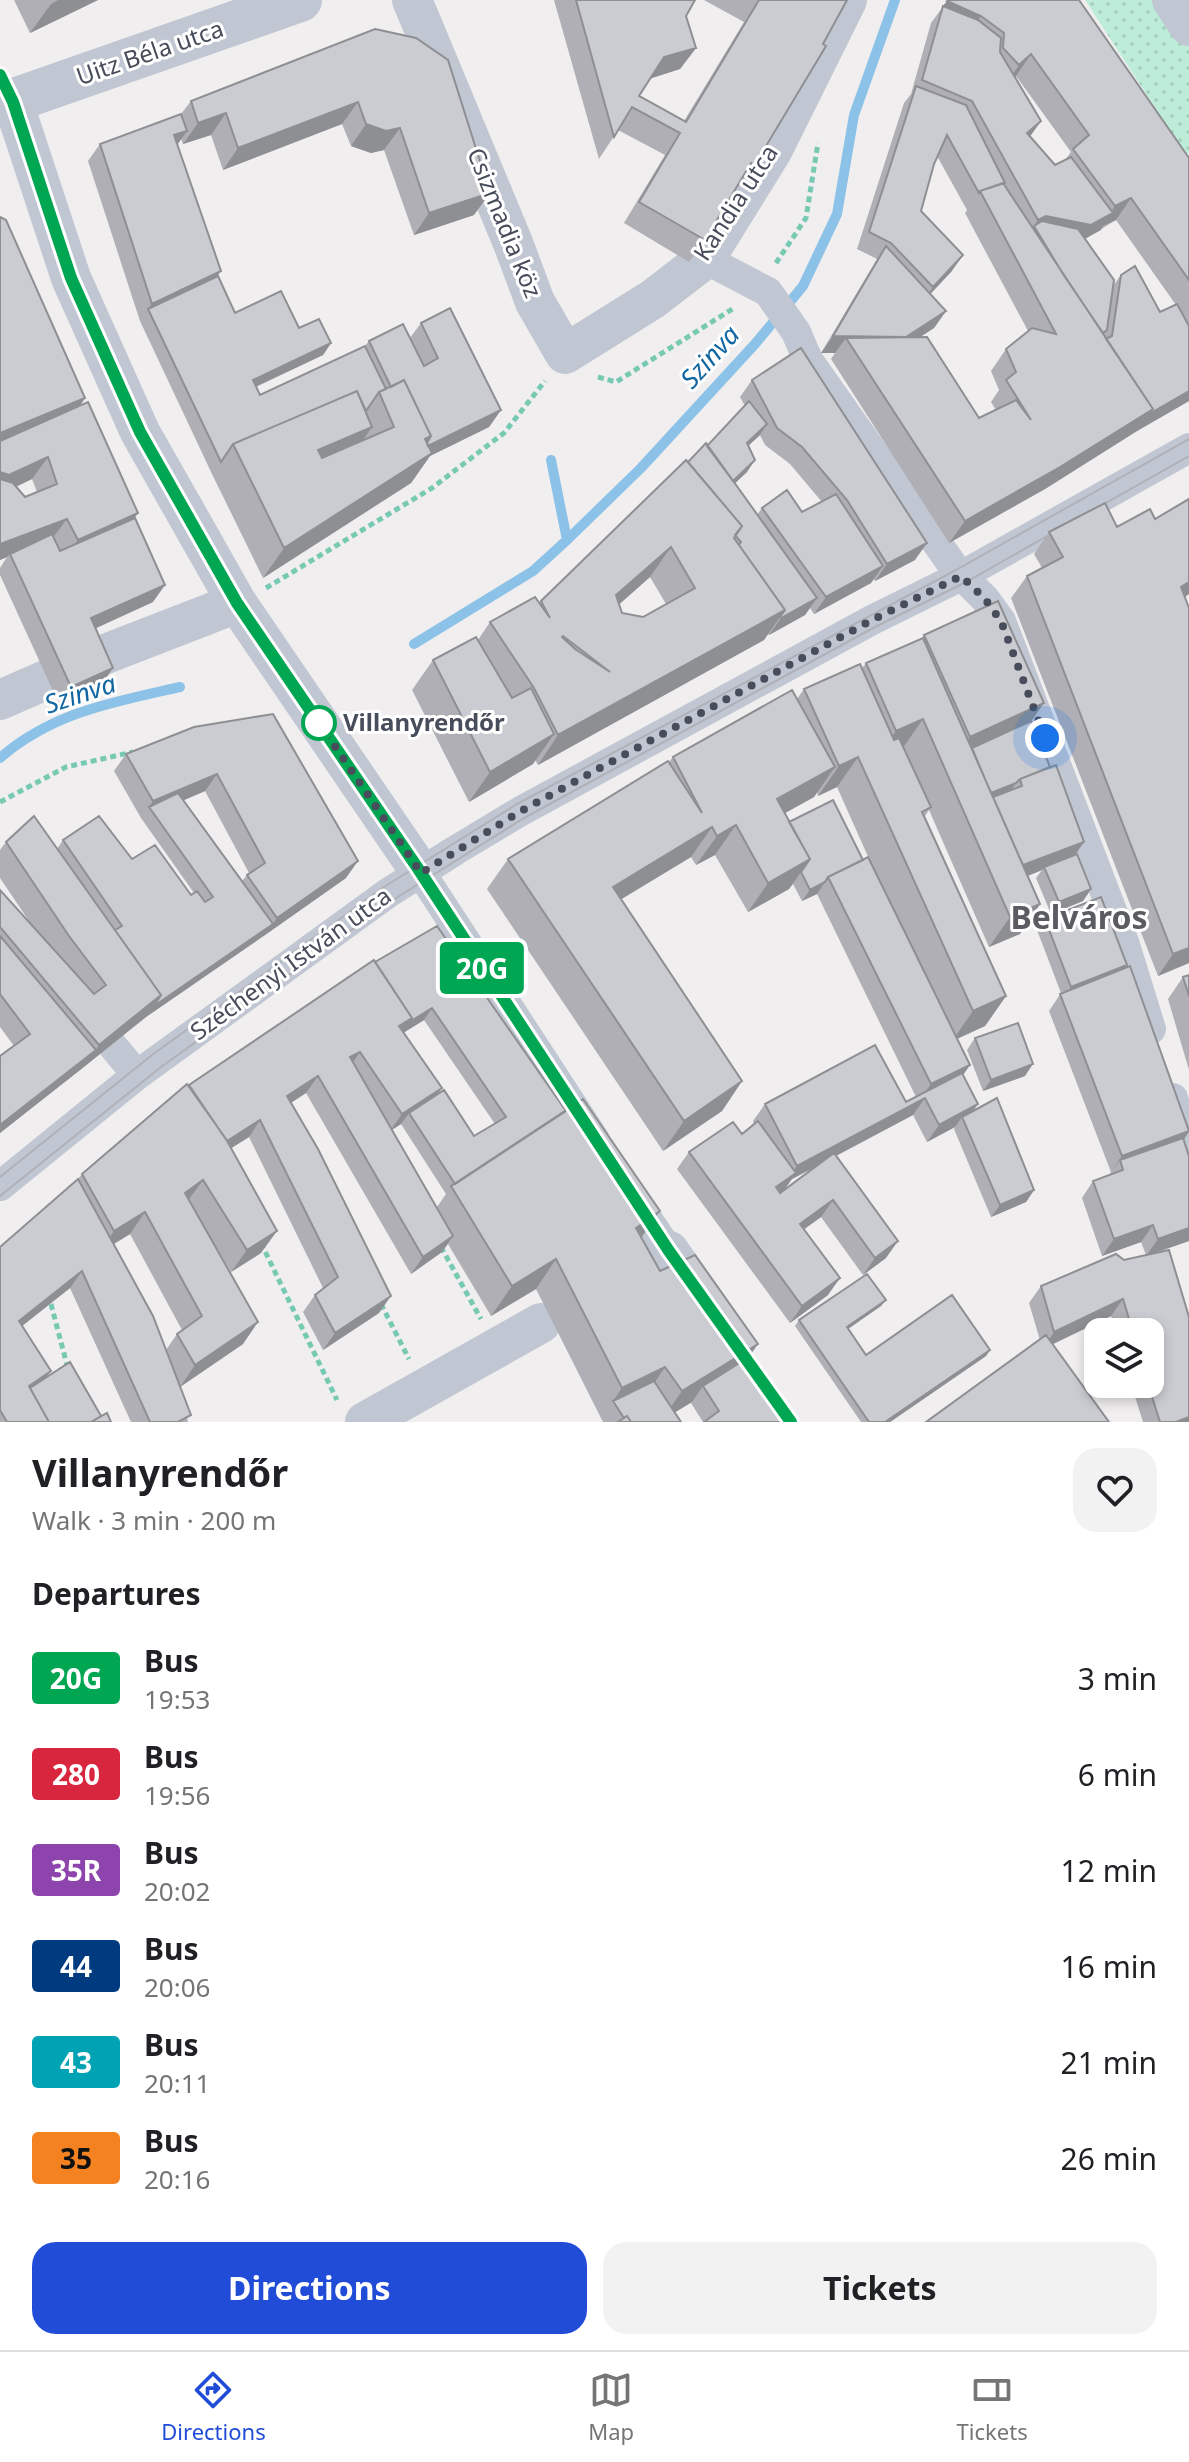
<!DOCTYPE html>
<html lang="en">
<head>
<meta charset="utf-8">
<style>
  body { margin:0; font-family:"Noto Sans",sans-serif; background:#f2f2f2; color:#202124; height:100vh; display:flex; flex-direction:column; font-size:30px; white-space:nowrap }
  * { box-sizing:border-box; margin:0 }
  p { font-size:26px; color:#757577 }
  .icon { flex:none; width:44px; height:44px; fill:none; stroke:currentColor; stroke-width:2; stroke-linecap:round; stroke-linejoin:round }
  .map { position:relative; height:1422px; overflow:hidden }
  .details { display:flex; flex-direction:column; background:#fff; flex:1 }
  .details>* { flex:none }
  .badge { padding:0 16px; border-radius:6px; font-size:28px; line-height:52px }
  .tools { position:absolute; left:1084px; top:1318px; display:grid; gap:16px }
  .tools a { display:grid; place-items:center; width:80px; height:80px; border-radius:16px; background:#fff; box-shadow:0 4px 12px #0003; font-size:40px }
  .you { position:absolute; width:40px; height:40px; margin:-20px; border:6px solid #fff; border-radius:50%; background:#1a73e8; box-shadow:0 0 0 12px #1a73e833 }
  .map>.badge { position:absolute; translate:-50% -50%; box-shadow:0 0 0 4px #fff }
  h2 { padding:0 32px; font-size:30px; line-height:72px }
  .round { display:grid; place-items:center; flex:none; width:84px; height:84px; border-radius:24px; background:#f2f2f2 }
  .headline { display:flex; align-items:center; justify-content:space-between; height:136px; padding:0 32px }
  h1 { font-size:38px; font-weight:700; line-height:60px }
  .button { display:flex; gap:16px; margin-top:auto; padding:16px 32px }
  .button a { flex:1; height:92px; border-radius:24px; background:#204cd8; color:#fff; font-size:32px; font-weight:700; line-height:92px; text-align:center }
  .button a+a { background:#f2f2f2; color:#202124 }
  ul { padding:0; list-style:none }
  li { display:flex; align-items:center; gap:24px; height:96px; padding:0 32px }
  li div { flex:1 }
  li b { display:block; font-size:30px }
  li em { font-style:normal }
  li .badge { min-width:88px; font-weight:700; text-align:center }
  .tabs { display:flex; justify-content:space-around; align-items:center; height:112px; border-top:2px solid #e0e0e0; background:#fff; font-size:22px; color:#757577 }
  .tabs a { display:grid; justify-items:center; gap:4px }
  .tabs .current { color:#204cd8 }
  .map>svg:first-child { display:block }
  .park { fill:url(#park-dots) }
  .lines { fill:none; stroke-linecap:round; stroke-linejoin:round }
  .stream { stroke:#8cc2e8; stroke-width:10 }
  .path { stroke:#77c9b1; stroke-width:5; stroke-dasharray:6 4; stroke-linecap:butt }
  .pedestrian { stroke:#c1c7d2; stroke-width:30 }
  .minor { stroke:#c1c7d2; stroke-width:40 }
  .tertiary { stroke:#c1c7d2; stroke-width:44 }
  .tram { stroke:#b0b1b8; stroke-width:2 }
  .wall { fill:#afafb5; fill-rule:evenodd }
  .shaded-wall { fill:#8e8f93 }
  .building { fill:#cbccd2; stroke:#8e8f93; stroke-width:2; fill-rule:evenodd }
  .line-casing { stroke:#fff; stroke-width:18 }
  .line { stroke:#00a651; stroke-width:12 }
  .walk { stroke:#474d5a; stroke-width:8; stroke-dasharray:0 14.4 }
  .stop-dot { fill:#fff; stroke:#00a651; stroke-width:4 }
  .labels { text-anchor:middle; stroke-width:6; stroke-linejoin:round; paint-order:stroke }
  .street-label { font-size:24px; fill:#474d5a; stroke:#fff }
  .stop-label { font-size:24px; font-weight:bold; fill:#474d5a; stroke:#fff; text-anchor:start }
  .water-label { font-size:26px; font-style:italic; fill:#1267a2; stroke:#fff }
  .district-label { font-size:32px; font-weight:bold; fill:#5b5c62; stroke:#fff }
</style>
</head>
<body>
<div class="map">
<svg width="1189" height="1422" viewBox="0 0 1189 1422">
  <defs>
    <pattern id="park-dots" width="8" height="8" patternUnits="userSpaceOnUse" patternTransform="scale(2)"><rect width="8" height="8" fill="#bdedd9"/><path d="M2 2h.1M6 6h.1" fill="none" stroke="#a4cdbc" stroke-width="1.8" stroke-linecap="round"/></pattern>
  </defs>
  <rect width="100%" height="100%" fill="#f0eeee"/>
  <path class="park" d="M1085 0H1159L1189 46V153L1186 155Z"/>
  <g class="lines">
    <path class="stream" d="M551 460 567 540
      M414 644 533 571 567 540 641 468 755 344 803 286 837 214 854 115 895 0
      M0 758C53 712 114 702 180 687"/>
    <path class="path" d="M776 263 806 218 818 143
      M598 377 616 382 734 308
      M266 588 432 488 504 433 545 381
      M0 802 66 767 133 752
      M261 1243 337 1400
      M441 1247 481 1319
      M51 1304 68 1369
      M381 1304 409 1359"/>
    <path class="pedestrian" d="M705 259 768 292 796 332 808 360 956 570 985 599 1001 621 1124 942 1151 1029
      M421 873 595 1140
      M112 1045 137 1075
      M1173 1098 1189 1149
      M0 1186 137 1075 388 893 456 850 521 811 872 620 961 576 1189 448
      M628 1190 669 1251"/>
    <path class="minor" d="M412 0 513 243 535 302 565 354 653 299 705 259 772 151 847 0
      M1172 0 1189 26
      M13 102 71 278 140 432 237 603 421 873
      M90 660 237 603
      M0 700 48 679
      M624 1275 669 1251 709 1308
      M365 1422 541 1323"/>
    <path class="tertiary" d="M0 105 300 0"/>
    <path class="tram" d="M0 1177 152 1055 384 887 517 804 956 570 1189 439
      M0 1196 161 1067 393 900 524 818 875 627 966 582 1189 456"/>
  </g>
  <path class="wall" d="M14 0H98L30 33Z
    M554 0H695L686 16 696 48 680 69 651 78 639 96 684 121 744 22 704 0H847L754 166 739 187 737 186 705 240 689 262 624 223 665 155 618 130 599 159Z
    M1079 0 1189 158V401L1137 431 1045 489 949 543 831 359 835 353H821L877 259 857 249 904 103 911 94 931 23 947 1ZM1016 76 1071 152 1065 160 1055 165 1030 136 1015 77ZM937 156 967 210 965 213 1028 331 1006 349 991 371 999 390 991 402 996 410 979 418 920 337 934 328 946 311 930 294 951 272 963 255 921 211 934 164ZM1116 220 1176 305 1160 312 1121 275 1113 286 1085 239Z
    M375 29 474 215 414 235 384 150 371 153 351 146 342 124 223 170 211 135 183 144 181 139 177 145 218 276 235 313 299 328 331 343 323 355 256 387 260 395 365 346 369 341 410 338 421 323 501 410 489 427 430 456 411 483 263 578 212 474 140 321 88 161 100 144 181 114 191 101Z
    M0 217 85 398 80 406 135 518 153 602 95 628 113 668 101 685 59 704 0 575V568L7 557 0 560ZM32 479 37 492 25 497 16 487Z
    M752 380 915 560 875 581 874 579 871 583 814 614 810 608 805 615 769 635 768 634 764 640 538 765 535 760 533 764 469 802 412 690 433 660 478 640 490 622 539 603 688 462 707 446 745 406 740 397ZM760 435 765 445 790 464 822 502 802 512 762 508 757 515 734 483 747 472 748 446ZM650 577 666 604 643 617 622 613 619 604Z
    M1189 499V594L1185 597 1189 963 1158 976 1011 598 1027 576 1042 568 1034 554 1049 532 1117 527 1155 519Z
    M924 635 1044 703 1031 721 1084 842 1076 854 1091 889 1083 901 1051 914 1036 878 1042 870 1028 876 1040 904 1020 934 989 947 929 810 925 816 1006 996 985 1026 957 1039 970 1065 963 1075 973 1111 1034 1190 1026 1202 991 1217 954 1129 955 1127 927 1142 913 1115 836 1156 886 1258 863 1275 821 1217 804 1229 828 1295 790 1323 677 1169 689 1152 742 1134 754 1124 753 1121 765 1104 906 1102 916 1097 817 894 802 901 793 884 789 889 748 912 715 855 696 865 691 857 621 899 742 1081 722 1111 663 1151 487 889 508 859 669 762 673 757 797 699 804 689 862 668 866 663 922 638ZM837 787 878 879 863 860 789 822 785 813 814 797 817 792 818 796ZM817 1166 784 1190 792 1179Z
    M194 727 346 878 265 935 146 1017 0 1133V1056L14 1046 0 1027V890L31 924 0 878V850L6 842 57 849 63 840 132 859 191 895 194 893 141 818 114 771 126 754ZM205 791 249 873 242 881 184 800Z
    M1045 919 1125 968 1189 1128V1132L1184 1140 1189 1241 1150 1254 1189 1422H1143L1131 1384H1150V1332H1116L1111 1316 1052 1344 1040 1340 1029 1303 1041 1286 1124 1260 1146 1255 1141 1242 1102 1256 1082 1198 1093 1181 1109 1175 1111 1172 1049 1011 1061 993 1037 930Z
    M437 926 641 1238 660 1271 749 1357 796 1422H703L691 1403 692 1402 675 1412 681 1422H603L536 1289 491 1316 448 1244 442 1252 411 1274 306 1093 291 1103 379 1313 323 1350 303 1312 315 1295 323 1288 249 1137 231 1148 261 1253 231 1272 215 1245 243 1344 180 1387 188 1422H131L70 1288 22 1326 47 1377 111 1422H0V1247L78 1179 82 1174 189 1085 375 962ZM424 1020 495 1124 474 1136 438 1093 403 1033ZM401 1124 446 1194 437 1207 392 1130ZM130 1234 182 1330 177 1334 166 1350 114 1244Z
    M1189 975V1070L1168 999 1183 977Z
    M975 1038 1025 1076 983 1091 967 1050Z
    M886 1300 881 1306 848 1329 866 1355 990 1350 986 1356 890 1422H861L795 1326 799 1320Z"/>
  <path class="shaded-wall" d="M58 0H98L30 33 51 4Z
    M947 1 981 16 966 37 943 6Z
    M696 48 680 69 649 79 664 57Z
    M1031 54 1016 76 1004 87 1019 65Z
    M358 102 342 124 223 170 238 148Z
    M226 113 211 135 183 144 198 123Z
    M1041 121 1029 138 1027 133Z
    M366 124 400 128 384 150 371 153 351 146Z
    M187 131 175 148 174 135Z
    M490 193 474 215 414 235 429 213Z
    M1131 198 1116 220 1103 226 1101 230 1079 242 1034 226 1026 237 1038 220 1046 216 1109 215 1115 206Z
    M963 255 951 272 921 304 933 287Z
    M221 271 209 288 148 309 152 304Z
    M946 311 934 328 894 354 846 338 835 353H821L833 336Z
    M331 343 323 355 244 392 253 380Z
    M1189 391V401L1137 431 1045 489 949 543 965 521 1153 409Z
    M85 398 70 420 0 449V433Z
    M501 410 489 427 430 456 411 483 263 578 284 548 425 439Z
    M767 424 759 436 738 455 747 443Z
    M372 427 352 456 297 479 318 450Z
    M48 457 32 479 0 494V472Z
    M755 460 747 472 725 493 733 481Z
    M138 513 123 535 62 562 78 540Z
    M67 519 51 540 10 554 7 557 0 560V544Z
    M927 543 915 560 875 581 887 564Z
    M671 547 650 577 596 625 616 595Z
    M883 566 871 583 814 614 826 597Z
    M1189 582V594L1165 609 1181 587Z
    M165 585 153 602 79 636 91 618Z
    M817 598 805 615 769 635 781 618Z
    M785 610 764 640 538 765 558 735Z
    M113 668 101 685 59 704 71 687Z
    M1044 703 1023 733 958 755 970 737Z
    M923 719 902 749 875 761 896 731Z
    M554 734 533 764 469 802 490 772Z
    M858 757 837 787 818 796 839 766Z
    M835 767 814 797 756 829 777 799Z
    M217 774 205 791 154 813 149 807 153 801Z
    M1016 783 1008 795 974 799Z
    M736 825 715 855 696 865 717 836Z
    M712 827 691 857 592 917 613 887Z
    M1084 842 1072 859 1044 867 1042 870 1004 885 1016 868Z
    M810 859 789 889 748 912 768 883Z
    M358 861 346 878 265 935 277 918Z
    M825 882 817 894 802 901 810 890Z
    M1091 889 1083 901 1051 914 1059 902Z
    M1040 904 1020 934 989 947 1010 917Z
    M273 924 265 935 146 1017 84 1067 99 1045 161 995Z
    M1189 948V963L1158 976 1173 954Z
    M1127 965 1119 977 1063 998 1071 987Z
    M1006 996 985 1026 952 1041 973 1011Z
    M432 1008 424 1020 387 1043 399 1026 412 1018Z
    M96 1050 84 1067 0 1133V1125Z
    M360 1052 348 1069 350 1057Z
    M1033 1064 1025 1076 983 1091 991 1080Z
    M970 1065 958 1082 924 1099 913 1115 792 1179 784 1190 765 1204 776 1187 788 1179 797 1166 919 1101 931 1084Z
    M318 1076 306 1093 275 1113 287 1096Z
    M742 1081 722 1111 663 1151 684 1121Z
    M442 1088 430 1105 409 1113 401 1124 390 1131 402 1114Z
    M978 1104 966 1121 962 1117 955 1127 927 1142 939 1125Z
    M260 1120 249 1137 211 1161 222 1144Z
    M1189 1131 1178 1148 1120 1160 1110 1173 1122 1156Z
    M203 1180 187 1202 185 1193Z
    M1034 1190 1026 1202 991 1217 1000 1205Z
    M833 1200 821 1217 788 1241 800 1224Z
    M660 1211 639 1241 636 1228Z
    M145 1212 130 1234 99 1253 114 1231Z
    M1153 1225 1141 1242 1102 1256 1114 1239Z
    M1189 1228V1241L1146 1256 1158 1239Z
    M277 1231 261 1253 231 1272 247 1250Z
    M453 1236 442 1252 411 1274 423 1257Z
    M898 1241 886 1258 863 1275 875 1258Z
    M556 1259 536 1289 491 1316 512 1286Z
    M82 1271 70 1288 7 1338 19 1321Z
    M840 1278 828 1295 790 1323 802 1306Z
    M391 1296 379 1313 323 1350 335 1333Z
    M1123 1299 1111 1316 1043 1349 1054 1332Z
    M886 1300 881 1306 842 1333 847 1327Z
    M258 1322 243 1344 180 1387 195 1365Z
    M758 1344 737 1374 703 1386 692 1402 661 1421 682 1391Z
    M990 1350 986 1356 890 1422H885Z
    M665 1367 645 1397 613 1401 622 1388Z
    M51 1371 39 1388 27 1396 29 1386Z
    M1189 1417V1422H1176Z"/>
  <path class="building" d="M576 0H695L686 16 696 48 664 57 639 96 686 122 759 0H847L823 44 826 46 754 166 751 163 705 240 639 202 680 133 632 107 614 137Z
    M948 0H1079L1189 158V280L1131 198 1115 206 1073 149 1089 135 1031 54 1019 65 1003 48 1004 33 981 16 947 1Z
    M943 6 978 20 1001 38 1000 52 1041 121 1027 133 1055 165 1071 157 1113 213 1091 225 1046 216 1038 220 972 101 922 80Z
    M375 29 416 38 448 60 490 193 429 213 400 128 386 131 366 124 358 102 238 148 226 113 198 123 191 101Z
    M916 86 966 105 1005 183 980 191 979 193 947 135 934 164 921 211 963 255 933 287 891 243 869 232Z
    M181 114 187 131 174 135 221 271 152 304 100 144Z
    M1003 183 1153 409 1060 467 965 521 846 338 927 337 979 418 1016 400 1031 420 1006 380 1016 372 1006 349 1032 328 1056 334 980 191Z
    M0 217 6 220 85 398 0 433Z
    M1042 221 1078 229 1114 280 1107 330 1103 333 1063 274 1034 226Z
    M886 246 946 311 906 337 833 336Z
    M1135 266 1160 312 1177 304 1189 326V391L1149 414 1153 409 1106 339 1112 336 1121 275Z
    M218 276 235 313 281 291 299 328 319 319 331 343 253 380 260 395 365 346 386 389 379 392 366 411 357 391 233 444 221 462 148 309Z
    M450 308 501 410 428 446 427 443 431 436 404 380 391 387 369 341 403 324 424 366 438 358 421 323Z
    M801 348 927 543 887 564 847 500 802 447 777 428 752 380Z
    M404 380 431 436 425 439 432 453 284 548 233 444 357 391 372 427 318 450 322 458 394 427 379 392Z
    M749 401 767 424 747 443 755 460 733 481 707 446Z
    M88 402 138 513 78 540 67 519 0 544V479L13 483 25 497 57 484 48 457 9 475 0 472V441Z
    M706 443 817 598 781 618 780 617 785 610 739 545 741 542 735 535 742 526 688 462Z
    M686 460 742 526 734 538 785 610 558 735 534 688 490 622 535 597 550 618 541 601ZM671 547 695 588 643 617 622 613 616 595ZM563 636 610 672 575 649 562 637Z
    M787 490 802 512 836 494 883 566 826 597 762 508Z
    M1189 499V582L1181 587 1189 608V948L1173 954 1027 576 1063 557 1049 532 1105 503 1117 527 1150 509 1155 519Z
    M135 518 165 585 91 618 113 668 71 687 10 554 52 534 60 551Z
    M998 601 1044 703 970 737 924 635Z
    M476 637 512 698 531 688 554 734 490 772 433 660Z
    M923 638 1040 904 1010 917 923 719 896 731 866 663Z
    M860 664 894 740 899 738 931 807 922 812 1006 996 973 1011 858 757 839 766 804 689Z
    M792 690 835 767 777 799 810 859 768 883 736 825 717 836 712 827 613 887 742 1081 684 1121 508 859 668 761 702 813 673 757Z
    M273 714 358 861 277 918 247 875 265 863 217 774 153 801 126 754 194 727Z
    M1031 721 1050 767 1020 779 1016 783 991 793 972 748Z
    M1056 765 1084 842 1023 865 993 797 1022 786 1020 779Z
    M178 793 273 924 154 1006 161 995 115 930 122 926 63 840 99 816 132 859 155 845 191 895 197 891 205 902 213 897 149 807Z
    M833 800 863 860 828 877 825 882 810 890 801 872 810 859 789 822Z
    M34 816 161 995 99 1045 0 927V890L94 994 106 985 69 936 6 842Z
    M1077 854 1091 889 1059 902 1044 867Z
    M868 857 970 1065 931 1084 828 877Z
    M1101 897 1127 965 1071 987 1045 919Z
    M437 926 566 1111 455 1184 409 1113 444 1090 474 1136 506 1117 432 1008 408 1023 412 1018 375 962Z
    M0 936 96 1050 0 1125V1056L30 1034 0 994Z
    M374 960 412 1018 399 1026 442 1088 402 1114 360 1052 350 1057 453 1236 423 1257 318 1076 287 1096 318 1149 391 1296 335 1333 315 1295 338 1277 260 1120 227 1141 189 1085Z
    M1130 966 1189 1131 1122 1156 1060 994Z
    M1189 975V996L1183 977Z
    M1018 1023 1033 1064 991 1080 975 1038Z
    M875 1045 906 1102 962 1073 978 1104 939 1125 925 1098 797 1166 765 1104Z
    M187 1084 226 1139 277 1231 247 1250 203 1180 185 1193 258 1322 195 1365 177 1334 202 1316 145 1212 114 1231 82 1174Z
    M997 1098 1034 1190 1000 1205 962 1117Z
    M583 1099 660 1211 636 1228 660 1271 695 1255 758 1344 682 1391 665 1367 622 1388 556 1259 512 1286 451 1186Z
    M758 1121 796 1173 776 1187 780 1193 834 1153 898 1241 875 1258 833 1200 800 1224 840 1278 802 1306 689 1152 733 1122 742 1134Z
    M1183 1138 1189 1156V1228L1158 1239 1153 1225 1114 1239 1093 1181 1123 1170 1120 1160Z
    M78 1179 153 1316 191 1415 178 1422H150L82 1271 19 1321 51 1371 29 1386 49 1422H7L0 1410V1247Z
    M1169 1250 1189 1317V1417L1176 1422H1160L1148 1384H1150V1332H1133L1123 1299 1054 1332 1041 1286 1116 1254 1124 1260Z
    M867 1274 886 1300 847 1327 866 1355 952 1295 990 1350 885 1422H869L799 1320Z
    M1046 1335 1109 1422H926Z
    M749 1357 796 1422H704L719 1411 703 1386Z
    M70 1362 101 1416 91 1422H49L30 1388Z
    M654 1381 681 1422H631L627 1416 624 1418 613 1401Z
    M107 1413 111 1422H91Z
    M627 1416 631 1422H618Z"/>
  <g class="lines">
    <g class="line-casing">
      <path id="line" d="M0 75 13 102 71 278 140 432 237 603 417 867 669 1251 791 1422"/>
    </g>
    <use href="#line" class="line"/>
    <path class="walk" d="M319 723 421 873 521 811 872 620 961 576 985 599 1001 621 1045 738"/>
  </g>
  <circle class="stop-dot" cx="319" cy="723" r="16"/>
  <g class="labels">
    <g class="street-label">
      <text transform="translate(150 53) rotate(-19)" y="8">Uitz Béla utca</text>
      <text transform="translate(736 203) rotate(-57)" y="8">Kandia utca</text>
      <text transform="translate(504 223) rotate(68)" y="8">Csizmadia köz</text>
      <text transform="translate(291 964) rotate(-36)" y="8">Széchenyi István utca</text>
    </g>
    <g class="stop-label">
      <text x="343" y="731">Villanyrendőr</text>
    </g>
    <g class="water-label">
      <text transform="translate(710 357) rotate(-48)" y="9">Szinva</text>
      <text transform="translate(80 694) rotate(-18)" y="9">Szinva</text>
    </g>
    <g class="district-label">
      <text x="1079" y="929">Belváros</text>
    </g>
  </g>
</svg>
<div class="tools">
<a><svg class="icon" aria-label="layers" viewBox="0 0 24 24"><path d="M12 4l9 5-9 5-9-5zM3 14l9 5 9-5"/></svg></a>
</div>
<div class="you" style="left:1045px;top:738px"></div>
<b class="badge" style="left:482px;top:968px;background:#00a651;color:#fff">20G</b>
</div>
<section class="details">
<div class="headline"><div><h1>Villanyrendőr</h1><p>Walk · 3 min · 200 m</p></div><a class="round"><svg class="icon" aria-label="heart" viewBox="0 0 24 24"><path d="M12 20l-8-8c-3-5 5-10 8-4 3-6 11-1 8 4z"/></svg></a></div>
<h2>Departures</h2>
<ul>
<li><span class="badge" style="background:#00a651;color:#fff">20G</span><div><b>Bus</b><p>19:53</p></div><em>3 min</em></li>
<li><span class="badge" style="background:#d7263d;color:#fff">280</span><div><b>Bus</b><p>19:56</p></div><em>6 min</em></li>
<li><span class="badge" style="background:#8e44ad;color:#fff">35R</span><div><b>Bus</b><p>20:02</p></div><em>12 min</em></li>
<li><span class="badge" style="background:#003b80;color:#fff">44</span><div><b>Bus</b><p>20:06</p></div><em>16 min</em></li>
<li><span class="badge" style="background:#00a3b4;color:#fff">43</span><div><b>Bus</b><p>20:11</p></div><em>21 min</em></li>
<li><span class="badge" style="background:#f58220;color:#111">35</span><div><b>Bus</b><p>20:16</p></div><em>26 min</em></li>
</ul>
<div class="button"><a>Directions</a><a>Tickets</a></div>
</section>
<nav class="tabs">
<a class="current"><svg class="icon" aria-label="directions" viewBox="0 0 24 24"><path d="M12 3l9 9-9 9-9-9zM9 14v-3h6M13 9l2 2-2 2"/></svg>Directions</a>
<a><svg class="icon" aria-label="map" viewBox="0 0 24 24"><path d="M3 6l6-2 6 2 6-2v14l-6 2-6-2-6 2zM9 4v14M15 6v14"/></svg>Map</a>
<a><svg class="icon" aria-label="tickets" viewBox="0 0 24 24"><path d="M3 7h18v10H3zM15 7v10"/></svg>Tickets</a>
</nav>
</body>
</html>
